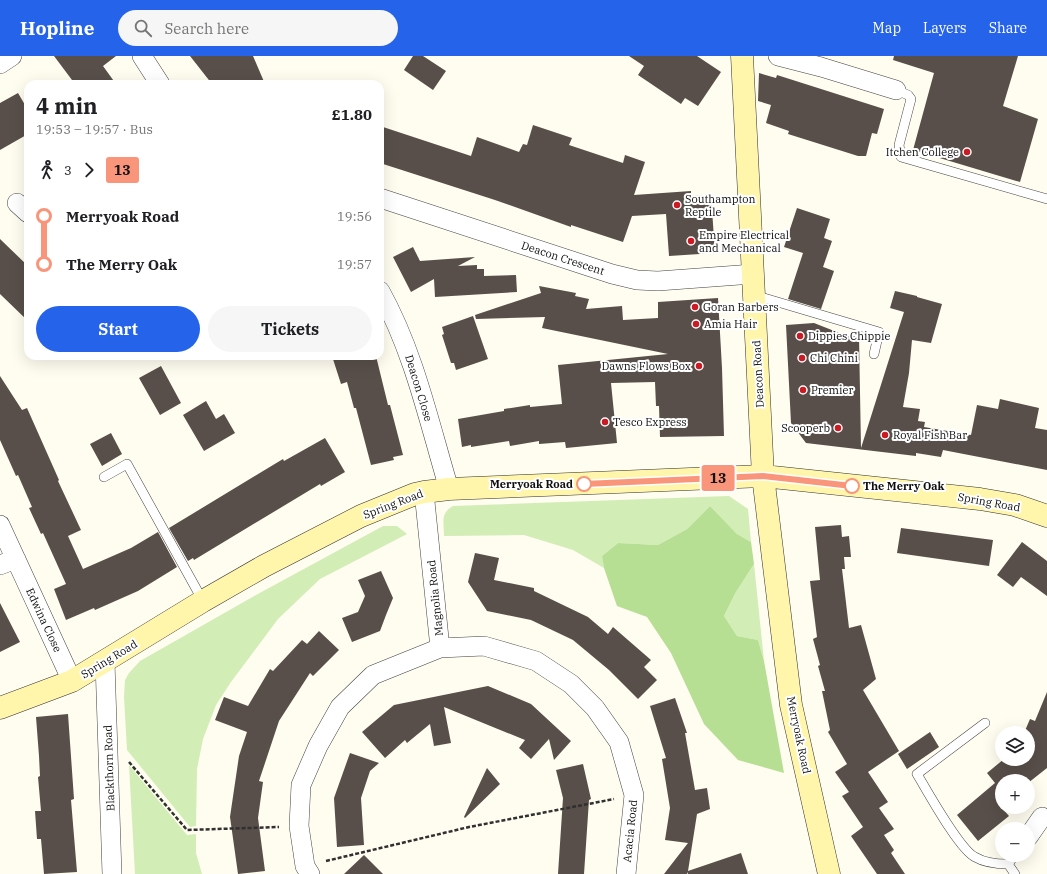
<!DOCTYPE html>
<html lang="en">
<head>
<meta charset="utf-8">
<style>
  body { margin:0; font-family:"IBM Plex Serif",serif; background:#f6f6f6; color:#202124; height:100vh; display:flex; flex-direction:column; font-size:15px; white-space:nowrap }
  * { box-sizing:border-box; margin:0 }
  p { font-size:13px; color:#757577 }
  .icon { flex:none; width:22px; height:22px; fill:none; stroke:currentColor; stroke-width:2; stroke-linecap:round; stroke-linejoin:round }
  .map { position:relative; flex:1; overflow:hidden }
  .details { position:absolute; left:24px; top:24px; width:360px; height:280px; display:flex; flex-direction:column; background:#fff; border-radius:12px; box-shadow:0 4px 16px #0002 }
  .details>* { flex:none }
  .badge { padding:0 8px; border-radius:3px; font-size:14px; line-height:26px }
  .controls { position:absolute; left:995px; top:670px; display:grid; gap:8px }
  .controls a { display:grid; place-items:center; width:40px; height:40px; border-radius:50%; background:#fff; box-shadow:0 4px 16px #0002; font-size:20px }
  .map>.badge { position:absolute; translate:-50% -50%; box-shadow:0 0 0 2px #fff }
  .legs { display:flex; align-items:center; gap:6px; height:44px; padding:0 12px; font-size:13px }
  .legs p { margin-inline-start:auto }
  .headline { display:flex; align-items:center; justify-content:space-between; height:68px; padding:0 12px }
  h1 { font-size:22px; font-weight:800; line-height:30px }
  .action { display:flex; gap:8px; margin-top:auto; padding:8px 12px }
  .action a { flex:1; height:46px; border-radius:24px; background:#2563eb; color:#fff; font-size:16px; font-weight:800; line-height:46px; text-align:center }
  .action a+a { background:#f6f6f6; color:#202124 }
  ul { padding:0 12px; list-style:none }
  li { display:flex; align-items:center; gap:14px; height:48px; font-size:15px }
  li i { display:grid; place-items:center; width:6px; height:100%; margin:0 5px; background:currentColor }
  li i::after { content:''; width:10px; height:10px; margin:-5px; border:3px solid; border-radius:50%; background:#fff }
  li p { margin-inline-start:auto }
  li:first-child i { background:linear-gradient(#0000 50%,currentColor 0) }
  li:last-child i { background:linear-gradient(currentColor 50%,#0000 0) }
  header { display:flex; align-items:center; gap:24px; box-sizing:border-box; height:56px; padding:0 20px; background:#2563eb; color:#fff }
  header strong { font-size:19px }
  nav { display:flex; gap:22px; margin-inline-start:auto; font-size:14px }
  .search { width:280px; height:36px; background:#f6f6f6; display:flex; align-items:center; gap:10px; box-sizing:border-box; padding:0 14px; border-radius:22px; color:#757577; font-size:15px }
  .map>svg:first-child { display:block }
  .green { fill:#d3edb6 }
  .forest { fill:#b6df93 }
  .building { fill:#584f4a }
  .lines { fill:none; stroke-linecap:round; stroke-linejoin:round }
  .lane-casing { stroke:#414141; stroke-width:10 }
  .street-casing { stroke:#414141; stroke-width:20 }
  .secondary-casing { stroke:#303030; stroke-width:23 }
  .path { stroke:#303030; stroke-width:2.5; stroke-dasharray:4 2; stroke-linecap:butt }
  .lane { stroke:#fff; stroke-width:9 }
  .street { stroke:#fff; stroke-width:19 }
  .secondary { stroke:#fff6ab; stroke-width:22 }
  .line-1-casing { stroke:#fff; stroke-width:9 }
  .line-1 { stroke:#f9957b; stroke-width:6 }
  .poi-dot { fill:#cb1a23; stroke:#fff; stroke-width:1.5 }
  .stop-1-dot { fill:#fff; stroke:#f9957b; stroke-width:2 }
  .labels { text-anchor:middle; stroke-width:4; stroke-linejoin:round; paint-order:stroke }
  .poi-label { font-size:11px; fill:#0e0e0e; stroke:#fff; text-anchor:start }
  .street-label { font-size:11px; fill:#0e0e0e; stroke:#fff }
  .stop-label { font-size:11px; font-weight:bold; fill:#0e0e0e; stroke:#fff; text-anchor:end }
</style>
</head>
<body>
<header>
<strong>Hopline</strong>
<div class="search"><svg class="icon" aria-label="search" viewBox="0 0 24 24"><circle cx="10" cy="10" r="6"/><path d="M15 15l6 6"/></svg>Search here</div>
<nav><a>Map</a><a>Layers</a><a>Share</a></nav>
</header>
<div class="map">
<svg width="1047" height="818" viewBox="0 0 1047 818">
  <rect width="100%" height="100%" fill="#fffcf0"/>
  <path class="green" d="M729 440 748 453 751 486 737 478 710 450 687 473 658 489 618 487 602 500 604 512 573 494 524 479 444 480C444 467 440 457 453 450Z
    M383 470H397L407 478 320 523 278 563 231 626 216 649 203 683 197 713 196 770 190 771 127 694 124 641 125 624 129 617 140 605 256 539Z
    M754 508 764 605 758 584 737 580 724 560 736 536Z
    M129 709 187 779 196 778V797L202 818H135Z"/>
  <path class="forest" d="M710 450 737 478 751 486 754 508 736 536 724 560 737 580 758 584 764 605 784 717 738 704 704 668 671 597 647 561 617 550 604 512 602 500 618 487 658 489 687 473Z"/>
  <path class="building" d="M54 0H116L103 10 116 28H75Z
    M190 0H253L265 28H212Z
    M413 0H423L446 15 433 34 404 14Z
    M629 0H697L721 16 698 50 685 42 681 48 638 19 644 10Z
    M894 0H1018L1003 50 1038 63 1020 126 913 94 934 17 893 4Z
    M759 17 776 22 777 19 884 53 877 78 872 77 866 100H858L788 78 789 75 766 67 771 49 758 45Z
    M18 37 28 54V78L0 94V47Z
    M533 69 572 82 569 89 623 107 625 99 645 106 634 139 691 135V140L711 139 715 197 669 200 666 158 632 160 623 186 571 169V171L495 144 380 107V70L471 100 477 81 519 96 523 88 527 89Z
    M797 152 830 163 824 182 832 185 823 211 834 215 821 253 788 243 803 197 784 191Z
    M0 183 28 210V265L0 238Z
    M413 191 420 205 475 201 458 210 477 209V213H484V220L516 219 517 236 435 241 434 223 411 236 393 201Z
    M539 230 576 237 575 240 589 243 586 253 622 250 623 264 658 262V246L718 242 722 312 724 380 660 381 659 350H656L655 326 611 327 617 387 566 392 565 386 539 388V385L510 390 509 385 471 391V389L462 391 458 363 504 355V353L530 349V351L562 348 558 309 668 298 542 272 545 261 476 263 475 259 541 237Z
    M895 235 917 240V241L942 248 931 287 912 284 909 317 903 351 920 353 918 365 925 366 924 371 971 379 977 349 998 353 1000 343 1039 352 1035 372 1047 374V414L943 394 941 401 916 397V400L806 387 791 367 786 269 814 267 847 280H859L861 392 904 256 890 252Z
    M473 260 488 303 456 314 454 307H451L442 279 444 278 442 271Z
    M332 300H376L388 349H390L403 399 393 401 394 404 371 409 356 352H354L347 326 341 328Z
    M161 310 181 347 160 359 139 322Z
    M0 320 22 354 27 352 59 424 58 425 81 474 68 480 83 513 131 492 158 476 177 511 138 535 95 554 94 552 66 564 54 533 66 528 43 477 41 478 29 452 32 451 18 419 16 420 0 384Z
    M206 345 216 363 224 358 235 377 204 395 183 359Z
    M111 377 122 398 102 410 90 388Z
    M325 382 345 416 321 430 320 428 194 504 193 502 188 505 169 472 283 403 284 405Z
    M841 469 842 481 849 480 851 501H844L845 513H842L849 572 861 569 876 623 863 634 899 695 868 716 888 746 879 752 894 773 884 779 894 794 891 797 905 818H877L851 780 863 771 842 740 849 736 835 716 847 708 828 676 830 674 822 635H825L818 610 820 609 813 583 817 581 810 525 820 524 815 471Z
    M901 472 993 484 989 510 897 497Z
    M1022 486 1047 505V540L1021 521 1013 531 997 519Z
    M475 497 499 502 494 524 534 532V535L588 561 608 578 613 571 651 604 644 611 657 624 638 643 609 614 573 584 531 564 487 555 468 526Z
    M381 515 393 542 386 559 380 575 352 586 342 562 358 556 365 540 358 524Z
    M0 547 20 586 0 596Z
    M319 575 339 594 313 620 310 617 279 665 259 725 263 726 258 762 265 815 238 818 230 761 239 700 247 676 215 664 224 641 248 650 270 613 273 615 302 584 307 588Z
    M488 630 531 648 571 685 554 704 549 683 531 703 519 692 525 684 444 651 451 687 434 690 430 668 407 687 405 684 385 702 362 676 394 649Z
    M1047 636V712L1028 727V725H1002V748L1000 750 1009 760 978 785 957 759 995 727 987 717 1004 703H1028V677H1024L1030 663 1035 665Z
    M675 642 687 677H685L695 734 707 732 710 753 697 758 688 815 741 797 748 818H688V816L687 818H664L688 787 665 784 670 752 662 703 666 702 650 650Z
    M68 658 74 743 71 744 77 816 44 818 41 783H37L35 755H41L38 721 40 720 39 700 36 661Z
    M930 676 939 691 907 713 898 698Z
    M350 697 379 707 370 715 361 742 364 789 337 791 334 742Z
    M583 708 591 743 589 744 584 818H558L563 742 556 714Z
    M487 712 500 728 465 762 464 761Z
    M364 799 383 818H344Z"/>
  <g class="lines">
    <g class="lane-casing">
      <path id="lane" d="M896 34 908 39 911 43 899 89 901 101 1047 143
        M754 239 879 276 874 298
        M104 421 127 408 203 545
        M985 667 917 718C928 736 959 793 975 801 985 807 997 808 1008 808L1015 799
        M1008 808 1015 818"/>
    </g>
    <g class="street-casing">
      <path id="street" d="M142 0 160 28
        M778 0 821 11 896 34
        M0 8 12 0
        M380 142 612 218 637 224 658 225 753 218
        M17 147 28 157
        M380 235C414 296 429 366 449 433
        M0 469 72 625
        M0 509 16 503
        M440 592 484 590 536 605 571 628 595 652 619 686 634 739 626 818
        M105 606 112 818
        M1028 781 1042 761
        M310 818 305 810 299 770 301 729 318 690 340 651 373 619 440 592 424 436"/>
    </g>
    <g class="secondary-casing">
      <path id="secondary" d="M742 0 763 420 791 649 829 818
        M0 652 72 625 203 545 264 510 361 460 415 438 424 436 449 433 763 420 980 443 1015 449 1047 460"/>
    </g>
    <path class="path" d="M129 706 187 774 279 771
      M326 805 469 771 614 743"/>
    <use href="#lane" class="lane"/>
    <use href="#street" class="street"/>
    <use href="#secondary" class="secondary"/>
  </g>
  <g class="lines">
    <g class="line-1-casing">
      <path id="line-1" d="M584 428 763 420 852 430"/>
    </g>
    <use href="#line-1" class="line-1"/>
  </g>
  <g class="poi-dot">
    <circle cx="967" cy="96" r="4"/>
    <circle cx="677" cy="149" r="4"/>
    <circle cx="691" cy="185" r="4"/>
    <circle cx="695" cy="251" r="4"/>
    <circle cx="696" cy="268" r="4"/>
    <circle cx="800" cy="280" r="4"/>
    <circle cx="802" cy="302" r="4"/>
    <circle cx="699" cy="310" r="4"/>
    <circle cx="803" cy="334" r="4"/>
    <circle cx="605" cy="366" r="4"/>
    <circle cx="838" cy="372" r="4"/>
    <circle cx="885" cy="379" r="4"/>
  </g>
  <g class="stop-1-dot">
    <circle cx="584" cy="428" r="7"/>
    <circle cx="852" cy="430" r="7"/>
  </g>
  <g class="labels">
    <g class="poi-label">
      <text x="959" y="100" text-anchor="end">Itchen College</text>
      <text x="685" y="147">Southampton<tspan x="685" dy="13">Reptile</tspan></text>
      <text x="699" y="183">Empire Electrical<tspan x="699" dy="13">and Mechanical</tspan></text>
      <text x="703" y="255">Goran Barbers</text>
      <text x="704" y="272">Amia Hair</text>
      <text x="808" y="284">Dippies Chippie</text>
      <text x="810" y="306">Chi Chini</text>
      <text x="691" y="314" text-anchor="end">Dawns Flows Box</text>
      <text x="811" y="338">Premier</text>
      <text x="613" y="370">Tesco Express</text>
      <text x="830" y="376" text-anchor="end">Scooperb</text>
      <text x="893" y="383">Royal Fish Bar</text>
    </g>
    <g class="street-label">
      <text transform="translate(563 202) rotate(18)" y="4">Deacon Crescent</text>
      <text transform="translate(758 318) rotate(-93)" y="4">Deacon Road</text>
      <text transform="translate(419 332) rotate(73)" y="4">Deacon Close</text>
      <text transform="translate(989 446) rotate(10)" y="4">Spring Road</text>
      <text transform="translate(393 448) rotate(-21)" y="4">Spring Road</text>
      <text transform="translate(435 542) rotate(-96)" y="4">Magnolia Road</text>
      <text transform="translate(44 564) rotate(65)" y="4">Edwina Close</text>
      <text transform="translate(109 603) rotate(-31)" y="4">Spring Road</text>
      <text transform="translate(799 679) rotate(78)" y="4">Merryoak Road</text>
      <text transform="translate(109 712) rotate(-92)" y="4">Blackthorn Road</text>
      <text transform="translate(630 775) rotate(-84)" y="4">Acacia Road</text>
    </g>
    <g class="stop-label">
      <text x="573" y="432">Merryoak Road</text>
      <text x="863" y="434" text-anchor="start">The Merry Oak</text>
    </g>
  </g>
</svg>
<div class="controls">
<a><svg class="icon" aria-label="layers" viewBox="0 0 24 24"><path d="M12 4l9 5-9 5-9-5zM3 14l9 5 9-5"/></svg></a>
<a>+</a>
<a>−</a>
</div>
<b class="badge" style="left:718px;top:422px;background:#f9957b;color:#111">13</b>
<section class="details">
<div class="headline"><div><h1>4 min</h1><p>19:53 – 19:57 · Bus</p></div><b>£1.80</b></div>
<div class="legs"><svg class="icon" aria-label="walk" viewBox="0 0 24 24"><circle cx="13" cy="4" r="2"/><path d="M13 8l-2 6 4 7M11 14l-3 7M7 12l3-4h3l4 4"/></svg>3<svg class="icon" aria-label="forward" viewBox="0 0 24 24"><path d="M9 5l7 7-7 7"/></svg><b class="badge" style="background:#f9957b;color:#111">13</b></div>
<ul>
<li><i style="color:#f9957b"></i><b>Merryoak Road</b><p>19:56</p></li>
<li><i style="color:#f9957b"></i><b>The Merry Oak</b><p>19:57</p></li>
</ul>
<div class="action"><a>Start</a><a>Tickets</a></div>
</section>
</div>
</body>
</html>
